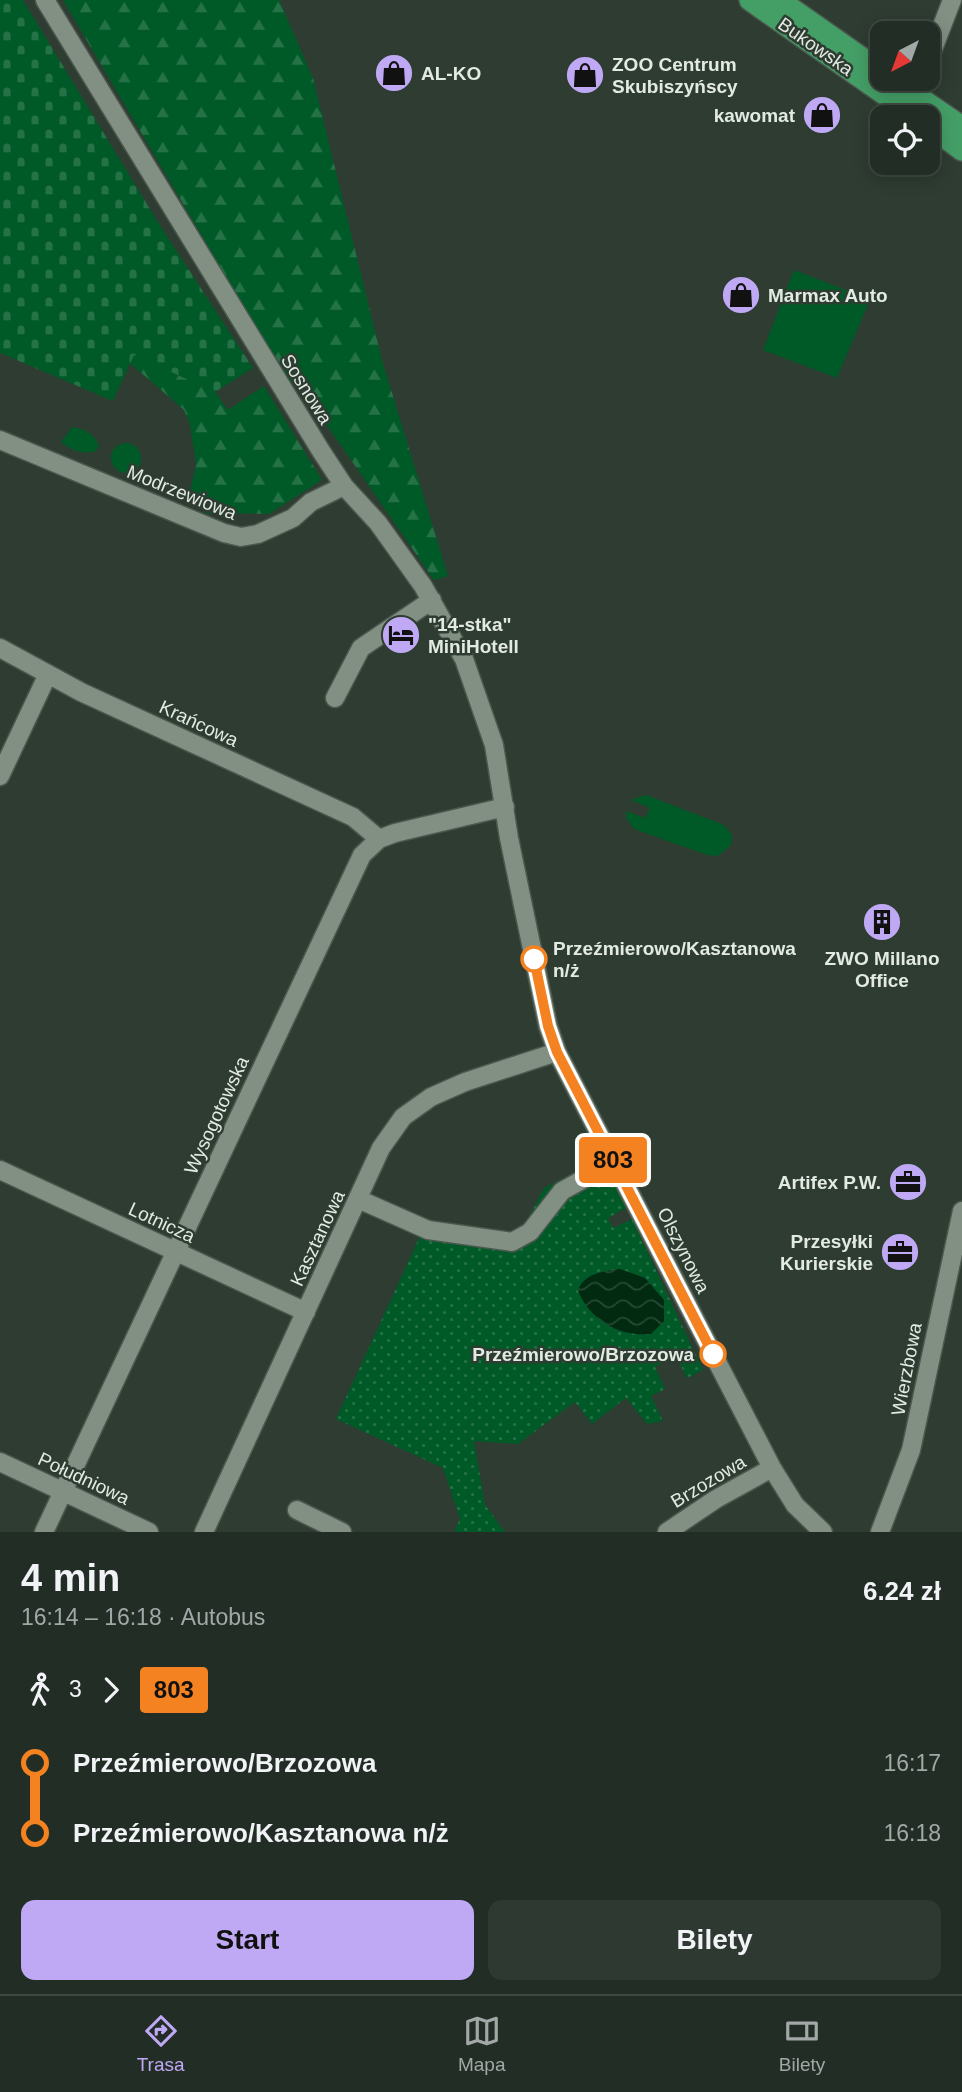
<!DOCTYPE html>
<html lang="pl">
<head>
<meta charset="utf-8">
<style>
  body { margin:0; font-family:Arial,sans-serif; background:#2e3932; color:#f1f3f6; height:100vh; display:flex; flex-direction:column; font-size:26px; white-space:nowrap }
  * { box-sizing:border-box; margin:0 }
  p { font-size:23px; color:#a2a8a7 }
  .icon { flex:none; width:38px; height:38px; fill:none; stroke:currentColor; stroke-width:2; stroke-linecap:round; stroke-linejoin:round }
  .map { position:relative; height:1532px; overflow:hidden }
  .panel { display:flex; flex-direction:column; background:#222d25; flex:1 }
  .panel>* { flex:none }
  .badge { padding:0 14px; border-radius:5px; font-size:24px; line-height:46px }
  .needle { width:46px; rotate:221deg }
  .tools { position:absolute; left:870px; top:21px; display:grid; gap:14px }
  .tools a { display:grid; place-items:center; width:70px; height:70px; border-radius:14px; background:#222d25; box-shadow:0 4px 18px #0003,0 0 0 2px #3f4942; font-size:35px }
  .map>.badge { position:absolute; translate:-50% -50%; box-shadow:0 0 0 4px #fff }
  .legs { display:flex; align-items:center; gap:10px; height:77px; padding:0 21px; font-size:23px }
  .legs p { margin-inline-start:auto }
  .summary { display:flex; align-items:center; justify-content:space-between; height:119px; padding:0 21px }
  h1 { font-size:38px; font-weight:600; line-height:52px }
  .action { display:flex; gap:14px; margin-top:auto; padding:14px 21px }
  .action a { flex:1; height:80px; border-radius:14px; background:#bfa9f4; color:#111; font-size:28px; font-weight:600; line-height:80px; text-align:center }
  .action a+a { background:#2e3932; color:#f1f3f6 }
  ul { padding:0 21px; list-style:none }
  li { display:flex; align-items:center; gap:24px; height:70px; font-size:26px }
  li i { display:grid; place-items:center; width:10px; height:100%; margin:0 9px; background:currentColor }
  li i::after { content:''; width:18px; height:18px; margin:-9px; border:5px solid; border-radius:50%; background:#222d25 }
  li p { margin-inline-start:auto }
  li:first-child i { background:linear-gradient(#0000 50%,currentColor 0) }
  li:last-child i { background:linear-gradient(currentColor 50%,#0000 0) }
  .tab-bar { display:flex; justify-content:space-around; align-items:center; height:98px; border-top:2px solid #3f4942; background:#222d25; font-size:19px; color:#a2a8a7 }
  .tab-bar a { display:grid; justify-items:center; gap:4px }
  .tab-bar .current { color:#bfa9f4 }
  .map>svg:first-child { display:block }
  .grass { fill:#005a28 }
  .forest { fill:url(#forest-firs) }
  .cemetery { fill:url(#cemetery-stones) }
  .park { fill:url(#park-dots) }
  .water { fill:url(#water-waves) }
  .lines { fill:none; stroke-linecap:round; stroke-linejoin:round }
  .minor-casing { stroke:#4b574e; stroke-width:21 }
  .major-casing { stroke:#4b574e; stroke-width:24 }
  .minor { stroke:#819083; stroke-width:18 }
  .major { stroke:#449f67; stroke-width:21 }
  .line-1-casing { stroke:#fff; stroke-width:16 }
  .line-1 { stroke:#f58220; stroke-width:10 }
  .stop-1-dot { fill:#fff; stroke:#f58220; stroke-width:3.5 }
  .labels { text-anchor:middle; stroke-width:5; stroke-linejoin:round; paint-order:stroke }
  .street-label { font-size:19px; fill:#e2eae3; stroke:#2e3c31 }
  .poi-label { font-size:19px; font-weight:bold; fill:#e2eae3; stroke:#2e3c31; text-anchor:start }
  .stop-label { font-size:19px; font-weight:bold; fill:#e2eae3; stroke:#2e3c31; text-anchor:start }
</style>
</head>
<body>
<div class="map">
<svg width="962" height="1532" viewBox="0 0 962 1532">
  <defs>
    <pattern id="forest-firs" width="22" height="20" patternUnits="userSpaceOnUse" patternTransform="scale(1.75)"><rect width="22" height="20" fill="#005a28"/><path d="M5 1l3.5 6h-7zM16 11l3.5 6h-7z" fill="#257247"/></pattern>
    <pattern id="cemetery-stones" width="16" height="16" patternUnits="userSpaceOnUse" patternTransform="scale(1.75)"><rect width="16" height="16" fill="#005a28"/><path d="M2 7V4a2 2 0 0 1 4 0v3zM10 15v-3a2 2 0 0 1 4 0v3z" fill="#257247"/></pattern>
    <pattern id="park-dots" width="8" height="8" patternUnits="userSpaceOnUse" patternTransform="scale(1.75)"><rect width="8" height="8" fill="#005a28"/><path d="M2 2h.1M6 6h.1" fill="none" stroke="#257247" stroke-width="1.8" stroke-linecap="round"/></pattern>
    <pattern id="water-waves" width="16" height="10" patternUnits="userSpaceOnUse" patternTransform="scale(1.75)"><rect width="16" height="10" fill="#012a10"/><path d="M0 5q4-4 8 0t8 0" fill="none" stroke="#264933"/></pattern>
  </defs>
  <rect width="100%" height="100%" fill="#2e3c31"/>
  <path class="grass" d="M794 270 866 298 869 302 837 378 763 350Z
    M72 427C85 429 94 433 99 446L96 451C81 455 73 451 61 442Z
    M111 458a15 15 0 1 1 30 0a15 15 0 1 1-30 0Z
    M646 795 724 825 732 835 731 845 718 856 707 855 634 829 626 818V811L645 818 650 808 631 800Z"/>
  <path class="forest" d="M63 0H279L313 78 382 360 448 576 434 580 324 421 284 375Z
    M133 354 215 392 228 410 264 386 322 480 269 514 206 513 188 499 196 465 190 424 184 410 130 363Z"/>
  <path class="cemetery" d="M0 0H23L159 224 253 368 215 392 134 355 113 401 0 353Z"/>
  <path class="park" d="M601 1159 626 1208 608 1218 613 1228 632 1219 703 1370 687 1378 676 1356 655 1367 665 1389 651 1396 663 1421 647 1424 626 1398 592 1424 575 1402 518 1444 474 1441 485 1505 505 1532H454L460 1519 443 1468 336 1419 421 1234 514 1245 544 1188Z"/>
  <path class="water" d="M620 1269 645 1278 664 1300V1321L651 1334C619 1337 591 1321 578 1291 583 1273 605 1271 620 1269Z"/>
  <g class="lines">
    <g class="minor-casing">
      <path id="minor" d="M45 0 321 451 344 486 378 523 423 586 464 659 494 745 509 838 548 1026 557 1052 772 1468 795 1505 823 1532
        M928 62 952 0
        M0 440 224 533 241 537 258 534 293 518 311 502 344 486
        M0 648 81 692 353 817 379 839
        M335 698 361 648 432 600
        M0 776 48 674
        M0 1170 306 1312
        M358 1199 428 1230 512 1242 530 1232 562 1191 614 1162
        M0 1462 149 1532
        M297 1510 342 1532
        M44 1532 362 855 379 839 395 833 505 807
        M204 1532 381 1148 403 1117 431 1097 465 1082 557 1052
        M667 1532 716 1499 772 1468
        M880 1532 911 1450 962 1211"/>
    </g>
    <g class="major-casing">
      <path id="major" d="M750 0 917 117
        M779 0 882 72
        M892 79 962 127
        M928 125 962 150"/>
    </g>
    <use href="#minor" class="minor"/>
    <use href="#major" class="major"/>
  </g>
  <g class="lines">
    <g class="line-1-casing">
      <path id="line-1" d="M534 959 548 1026 557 1052 713 1354"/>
    </g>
    <use href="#line-1" class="line-1"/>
  </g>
  <defs>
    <g id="shop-disc" transform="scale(2.0125)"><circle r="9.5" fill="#bfa9f4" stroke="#2e3c31"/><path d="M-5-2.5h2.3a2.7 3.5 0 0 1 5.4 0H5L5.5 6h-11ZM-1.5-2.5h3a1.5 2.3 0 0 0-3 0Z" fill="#111"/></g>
    <g id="hotel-disc" transform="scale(2.0125)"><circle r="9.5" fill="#bfa9f4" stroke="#2e3c31"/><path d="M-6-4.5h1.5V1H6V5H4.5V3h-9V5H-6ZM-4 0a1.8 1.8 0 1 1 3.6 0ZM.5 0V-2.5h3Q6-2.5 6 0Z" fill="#111"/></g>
    <g id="building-disc" transform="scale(2.0125)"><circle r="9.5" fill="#bfa9f4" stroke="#2e3c31"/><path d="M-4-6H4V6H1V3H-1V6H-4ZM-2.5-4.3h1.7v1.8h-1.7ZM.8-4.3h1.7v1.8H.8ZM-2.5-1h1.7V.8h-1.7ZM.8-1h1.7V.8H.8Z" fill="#111"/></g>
    <g id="office-disc" transform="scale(2.0125)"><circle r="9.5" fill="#bfa9f4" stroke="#2e3c31"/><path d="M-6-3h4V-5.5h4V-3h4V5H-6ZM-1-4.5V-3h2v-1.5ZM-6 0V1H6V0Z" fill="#111"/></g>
  </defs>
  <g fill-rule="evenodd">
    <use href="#shop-disc" x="394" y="73"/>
    <use href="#shop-disc" x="585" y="75"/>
    <use href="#shop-disc" x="822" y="115"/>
    <use href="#shop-disc" x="741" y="295"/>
    <use href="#hotel-disc" x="401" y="635"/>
    <use href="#building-disc" x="882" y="922"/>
    <use href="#office-disc" x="908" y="1182"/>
    <use href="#office-disc" x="900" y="1252"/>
  </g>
  <g class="stop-1-dot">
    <circle cx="534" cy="959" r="12"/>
    <circle cx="713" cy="1354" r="12"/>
  </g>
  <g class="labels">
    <g class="street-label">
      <text transform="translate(816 46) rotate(35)" y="7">Bukowska</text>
      <text transform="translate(307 389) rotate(58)" y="7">Sosnowa</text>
      <text transform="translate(182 492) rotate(22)" y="7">Modrzewiowa</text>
      <text transform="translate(199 723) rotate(25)" y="7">Krańcowa</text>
      <text transform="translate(216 1115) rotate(-65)" y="7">Wysogotowska</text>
      <text transform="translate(162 1222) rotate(25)" y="7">Lotnicza</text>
      <text transform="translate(317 1238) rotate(-65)" y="7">Kasztanowa</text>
      <text transform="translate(684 1250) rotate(63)" y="7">Olszynowa</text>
      <text transform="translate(906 1369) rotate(-79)" y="7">Wierzbowa</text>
      <text transform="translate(84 1478) rotate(25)" y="7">Południowa</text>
      <text transform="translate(708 1481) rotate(-31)" y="7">Brzozowa</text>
    </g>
    <g class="poi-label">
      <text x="612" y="71">ZOO Centrum<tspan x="612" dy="22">Skubiszyńscy</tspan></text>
      <text x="421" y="80">AL-KO</text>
      <text x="795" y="122" text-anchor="end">kawomat</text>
      <text x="768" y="302">Marmax Auto</text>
      <text x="428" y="631">"14-stka"<tspan x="428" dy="22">MiniHotell</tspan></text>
      <text x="882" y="965" text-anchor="middle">ZWO Millano<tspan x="882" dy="22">Office</tspan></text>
      <text x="881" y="1189" text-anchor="end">Artifex P.W.</text>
      <text x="873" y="1248" text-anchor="end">Przesyłki<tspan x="873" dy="22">Kurierskie</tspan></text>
    </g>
    <g class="stop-label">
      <text x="553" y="955">Przeźmierowo/Kasztanowa<tspan x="553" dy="22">n/ż</tspan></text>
      <text x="694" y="1361" text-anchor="end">Przeźmierowo/Brzozowa</text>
    </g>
  </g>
</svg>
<div class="tools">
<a><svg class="needle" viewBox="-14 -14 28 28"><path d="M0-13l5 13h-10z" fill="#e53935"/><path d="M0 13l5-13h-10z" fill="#a2a8a7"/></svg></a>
<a><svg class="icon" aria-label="locate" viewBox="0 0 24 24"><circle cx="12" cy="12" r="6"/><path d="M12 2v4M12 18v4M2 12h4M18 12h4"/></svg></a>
</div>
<b class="badge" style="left:613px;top:1160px;background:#f58220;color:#111">803</b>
</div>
<section class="panel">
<div class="summary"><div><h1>4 min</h1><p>16:14 – 16:18 · Autobus</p></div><b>6.24 zł</b></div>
<div class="legs"><svg class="icon" aria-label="walk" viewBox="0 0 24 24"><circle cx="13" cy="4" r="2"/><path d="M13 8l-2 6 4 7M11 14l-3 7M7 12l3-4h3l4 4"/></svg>3<svg class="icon" aria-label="forward" viewBox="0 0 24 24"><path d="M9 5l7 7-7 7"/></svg><b class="badge" style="background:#f58220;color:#111">803</b></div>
<ul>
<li><i style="color:#f58220"></i><b>Przeźmierowo/Brzozowa</b><p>16:17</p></li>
<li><i style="color:#f58220"></i><b>Przeźmierowo/Kasztanowa n/ż</b><p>16:18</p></li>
</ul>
<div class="action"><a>Start</a><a>Bilety</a></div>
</section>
<nav class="tab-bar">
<a class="current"><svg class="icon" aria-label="directions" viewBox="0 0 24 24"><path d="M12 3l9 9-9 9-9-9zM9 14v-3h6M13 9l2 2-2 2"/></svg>Trasa</a>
<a><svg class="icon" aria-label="map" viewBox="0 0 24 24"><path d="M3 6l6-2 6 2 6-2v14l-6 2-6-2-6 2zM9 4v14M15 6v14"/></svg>Mapa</a>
<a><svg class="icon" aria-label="tickets" viewBox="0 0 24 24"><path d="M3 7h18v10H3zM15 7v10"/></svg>Bilety</a>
</nav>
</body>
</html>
